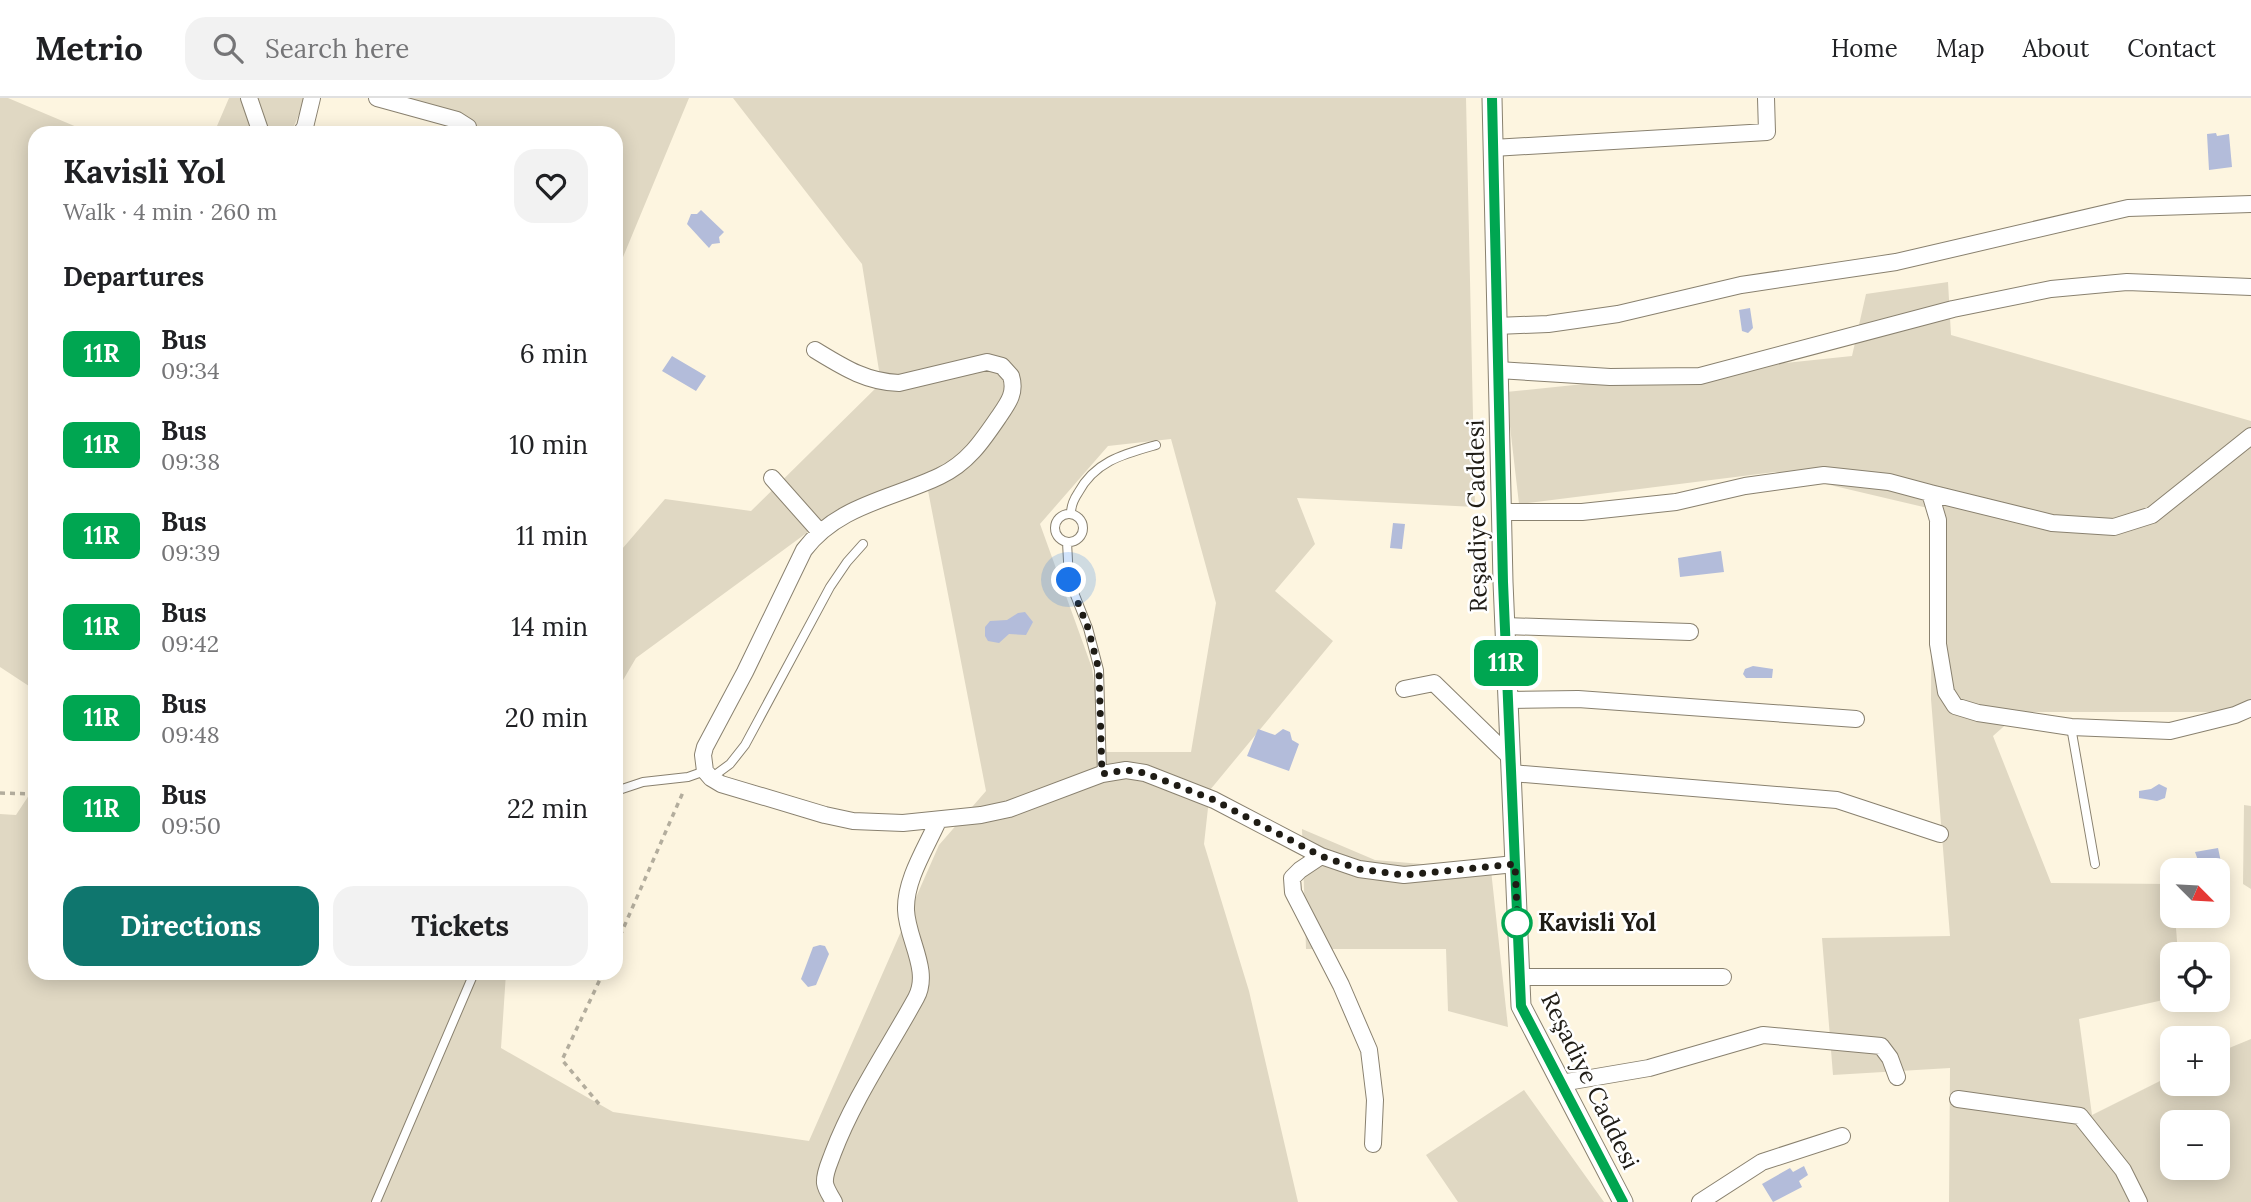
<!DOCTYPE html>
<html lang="en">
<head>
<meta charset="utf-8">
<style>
  body { margin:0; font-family:Lora,serif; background:#f2f2f2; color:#202124; height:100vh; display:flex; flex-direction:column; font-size:26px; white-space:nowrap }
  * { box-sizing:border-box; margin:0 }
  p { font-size:23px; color:#757577 }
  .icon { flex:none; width:38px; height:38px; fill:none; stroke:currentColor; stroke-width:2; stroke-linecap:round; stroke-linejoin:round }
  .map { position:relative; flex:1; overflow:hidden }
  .panel { position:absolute; left:28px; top:28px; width:595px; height:854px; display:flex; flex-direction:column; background:#fff; border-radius:21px; box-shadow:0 4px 18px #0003 }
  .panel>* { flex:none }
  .badge { padding:0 14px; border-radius:10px; font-size:24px; line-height:46px }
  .needle { width:46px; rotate:114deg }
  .tools { position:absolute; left:2160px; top:760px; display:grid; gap:14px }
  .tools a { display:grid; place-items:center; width:70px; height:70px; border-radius:14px; background:#fff; box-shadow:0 4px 18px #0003; font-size:35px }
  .you { position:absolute; width:35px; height:35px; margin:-18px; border:5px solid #fff; border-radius:50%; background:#1a73e8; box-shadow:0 0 0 10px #1a73e833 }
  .map>.badge { position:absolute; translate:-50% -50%; box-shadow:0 0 0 4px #fff }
  h2 { padding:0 35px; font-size:26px; line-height:63px }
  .round { display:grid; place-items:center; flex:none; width:74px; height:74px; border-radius:21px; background:#f2f2f2 }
  .head { display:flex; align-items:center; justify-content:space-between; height:119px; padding:0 35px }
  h1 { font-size:33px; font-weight:700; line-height:52px }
  .action { display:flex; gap:14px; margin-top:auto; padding:14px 35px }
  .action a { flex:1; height:80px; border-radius:21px; background:#0f766e; color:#fff; font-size:28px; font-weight:700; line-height:80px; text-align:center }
  .action a+a { background:#f2f2f2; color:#202124 }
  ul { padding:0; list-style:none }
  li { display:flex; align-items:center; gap:21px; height:91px; padding:0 35px }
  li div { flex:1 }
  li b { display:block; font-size:26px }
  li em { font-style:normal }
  li .badge { min-width:77px; font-weight:700; text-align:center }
  header { display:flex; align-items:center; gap:42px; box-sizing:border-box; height:98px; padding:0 35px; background:#fff; border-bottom:2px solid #e0e0e0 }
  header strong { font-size:33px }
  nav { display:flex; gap:38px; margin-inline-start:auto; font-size:24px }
  .search { width:490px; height:63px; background:#f2f2f2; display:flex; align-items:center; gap:18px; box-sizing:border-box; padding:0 24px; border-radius:21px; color:#757577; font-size:26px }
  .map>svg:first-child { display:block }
  .green { fill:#e0d8c3; fill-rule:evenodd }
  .water { fill:#b3bcda }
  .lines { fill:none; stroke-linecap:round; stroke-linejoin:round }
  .service-casing { stroke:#89816f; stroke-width:10 }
  .minor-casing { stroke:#89816f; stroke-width:18 }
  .tertiary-casing { stroke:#89816f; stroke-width:21 }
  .path { stroke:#b3ad9d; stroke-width:3.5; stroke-dasharray:5 5; stroke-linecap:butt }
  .service { stroke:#fff; stroke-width:8 }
  .minor { stroke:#fff; stroke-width:16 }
  .tertiary { stroke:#fff; stroke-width:19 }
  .line-casing { stroke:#fff; stroke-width:16 }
  .line { stroke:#00a651; stroke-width:10 }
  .walk { stroke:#1f1c15; stroke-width:7; stroke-dasharray:0 12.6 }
  .stop-dot { fill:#fff; stroke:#00a651; stroke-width:3.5 }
  .labels { text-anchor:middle; stroke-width:5; stroke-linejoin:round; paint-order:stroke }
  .street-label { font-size:24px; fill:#1f1c15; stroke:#fff }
  .stop-label { font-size:24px; font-weight:bold; fill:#1f1c15; stroke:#fff; text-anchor:start }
</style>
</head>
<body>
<header>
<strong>Metrio</strong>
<div class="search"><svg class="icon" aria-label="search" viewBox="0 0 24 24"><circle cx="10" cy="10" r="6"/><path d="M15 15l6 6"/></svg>Search here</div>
<nav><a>Home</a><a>Map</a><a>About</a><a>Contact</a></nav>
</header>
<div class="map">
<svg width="2251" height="1104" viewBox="0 0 2251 1104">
  <rect width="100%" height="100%" fill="#fdf5e0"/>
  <path class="green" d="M0 0H8L91 35H35V592L0 569Z
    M229 0H306L291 35H214Z
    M374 0H689L616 176V35H488Z
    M733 0H1466L1475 409 1297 400 1315 446 1275 493 1333 543 1210 692 1204 746 1249 893 1298 1104H0V716L16 717 35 688V875H506L501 950 613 1014 809 1043 939 747 986 693 925 377 812 431 636 560 616 594V458L665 401 751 413 881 285 862 166ZM1171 341 1216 505 1191 654H1103L1092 570 1040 426 1108 348Z
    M1948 184 1951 237 2251 323V609L2242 614H2020L1993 638 2051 785 2172 786V817H2175L2178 856H2172V900L2079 921 2092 1017 2172 977V985H2217V955L2251 941V1104H1949L1950 970 1833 977 1822 840 1950 838 1931 601 1932 411 1775 374 1519 406 1506 294 1852 258 1866 196ZM2172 1024H2217V1069H2172Z
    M2244 707 2251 708V791L2243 786Z
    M1302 731 1375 762 1491 772 1508 929 1448 913 1446 851H1306Z
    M1524 992 1604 1104H1458L1426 1057Z"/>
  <path class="water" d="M2216 35 2217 38 2229 36 2232 69 2209 72 2207 36Z
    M701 112 724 134 719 139 720 145 712 146 709 150 687 126 691 116H697Z
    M1750 210 1753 230 1748 235 1742 233 1739 212Z
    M672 258 706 278 696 293 662 273Z
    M1393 425 1405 426 1402 451 1390 450Z
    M1721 453 1724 474 1680 479 1678 460Z
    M1025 514 1033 524 1026 537 1009 536 999 545 988 543 985 538V529L990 523 1007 522 1018 515Z
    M1753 568 1773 571 1772 580H1746L1743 576 1745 571Z
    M1258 631 1275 637 1283 631 1290 634 1292 642 1299 646 1289 673 1247 658Z
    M2159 686 2167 690 2165 700 2157 703 2139 700V693L2151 691Z
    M2218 750 2221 764 2200 768 2195 754Z
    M820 847 825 848 829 856 816 887 808 889 801 881 813 849Z
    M1804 1068 1808 1077 1799 1083 1802 1089 1773 1104 1762 1086 1790 1070 1793 1074Z"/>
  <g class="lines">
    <g class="service-casing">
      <path id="service" d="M1071 415C1071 408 1074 401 1078 395 1095 363 1124 356 1156 347
        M1055 430a14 14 0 1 1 28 0a14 14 0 1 1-28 0Z
        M1067 444 1069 482 1088 530 1099 572 1102 676
        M2071 629 2095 766
        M711 680 730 666 745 647 830 489 847 464 863 446
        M616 693 643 684 688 679 705 673
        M376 1104 474 875"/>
    </g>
    <g class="minor-casing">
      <path id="minor" d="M249 0 261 35
        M377 0 457 22 468 29V35
        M301 35 305 29 312 0
        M1493 50 1767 34 1766 0
        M1497 228 1548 226 1618 216 1741 187 1896 164 2128 110 2251 106
        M815 252C843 269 866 284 899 285L987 264 1002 268 1011 278C1016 294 1009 304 1000 317 983 342 968 365 940 378 892 401 838 407 804 452L745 574 705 649 703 657 705 673 711 680 721 686 825 717 853 723 903 725 981 717 1009 711 1102 676 1126 672 1145 675 1214 702 1321 758 1359 771 1404 777 1515 766
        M1498 272 1610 279 1700 278 1953 211 2051 191 2127 184 2251 189
        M772 380 819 433
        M1930 395 2052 425 2114 429 2152 417 2251 338
        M1501 414H1582L1676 404 1745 388 1824 377 1889 384 1930 395 1938 422V546L1946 594 1955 608 1978 615 2071 629 2170 633 2235 617 2251 610
        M1505 528 1690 534
        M1404 591 1434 585 1510 659
        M1508 602 1578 601 1856 621
        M1511 675 1837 702 1940 736
        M1321 758 1300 772 1292 780 1293 794 1341 887 1369 952 1375 1002 1373 1046
        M1520 879H1723
        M1561 985 1649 970 1763 937 1881 948 1890 960 1897 979
        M1958 1001 2080 1018 2123 1072 2139 1104
        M834 1104C831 1098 826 1092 825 1085 824 1075 830 1064 833 1055 854 1000 888 951 916 900 931 873 907 841 906 812 905 782 926 750 938 723
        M1700 1104 1762 1064 1842 1038"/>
    </g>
    <g class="tertiary-casing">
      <path id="tertiary" d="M1492 0 1503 484 1521 908 1623 1104"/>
    </g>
    <path class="path" d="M0 695 35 696
      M616 847 684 692
      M599 1006 562 962 603 875"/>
    <use href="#service" class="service"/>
    <use href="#minor" class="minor"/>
    <use href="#tertiary" class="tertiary"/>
  </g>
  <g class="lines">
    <g class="line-casing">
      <path id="line" d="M1492 0 1503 484 1521 908 1623 1104"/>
    </g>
    <use href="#line" class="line"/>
    <path class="walk" d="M1069 482 1088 530 1099 572 1102 676 1126 672 1145 675 1214 702 1321 758 1359 771 1404 777 1515 766 1518 834 1517 825"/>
  </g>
  <circle class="stop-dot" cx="1517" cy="825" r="14"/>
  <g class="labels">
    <g class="street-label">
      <text transform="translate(1477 418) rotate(-91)" y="8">Reşadiye Caddesi</text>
      <text transform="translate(1590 983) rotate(64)" y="8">Reşadiye Caddesi</text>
    </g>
    <g class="stop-label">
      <text x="1538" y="833">Kavisli Yol</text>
    </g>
  </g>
</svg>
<div class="tools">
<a><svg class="needle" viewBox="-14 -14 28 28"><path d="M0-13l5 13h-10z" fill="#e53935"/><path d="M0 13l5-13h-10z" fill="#757577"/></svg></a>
<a><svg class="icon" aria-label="locate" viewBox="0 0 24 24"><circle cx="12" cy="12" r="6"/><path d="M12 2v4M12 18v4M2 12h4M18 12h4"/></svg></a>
<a>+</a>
<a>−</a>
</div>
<div class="you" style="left:1069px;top:482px"></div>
<b class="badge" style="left:1506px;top:565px;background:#00a651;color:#fff">11R</b>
<section class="panel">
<div class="head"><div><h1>Kavisli Yol</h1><p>Walk · 4 min · 260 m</p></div><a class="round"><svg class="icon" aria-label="heart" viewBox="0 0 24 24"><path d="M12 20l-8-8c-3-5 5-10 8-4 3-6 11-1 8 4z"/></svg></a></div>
<h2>Departures</h2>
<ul>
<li><span class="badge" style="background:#00a651;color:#fff">11R</span><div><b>Bus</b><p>09:34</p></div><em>6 min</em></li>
<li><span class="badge" style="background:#00a651;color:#fff">11R</span><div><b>Bus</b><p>09:38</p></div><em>10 min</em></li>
<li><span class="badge" style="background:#00a651;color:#fff">11R</span><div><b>Bus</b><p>09:39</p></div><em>11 min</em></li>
<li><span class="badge" style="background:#00a651;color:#fff">11R</span><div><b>Bus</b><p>09:42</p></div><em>14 min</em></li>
<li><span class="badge" style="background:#00a651;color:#fff">11R</span><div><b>Bus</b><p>09:48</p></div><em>20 min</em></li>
<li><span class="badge" style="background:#00a651;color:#fff">11R</span><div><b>Bus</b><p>09:50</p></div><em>22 min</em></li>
</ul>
<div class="action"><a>Directions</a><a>Tickets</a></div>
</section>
</div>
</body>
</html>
